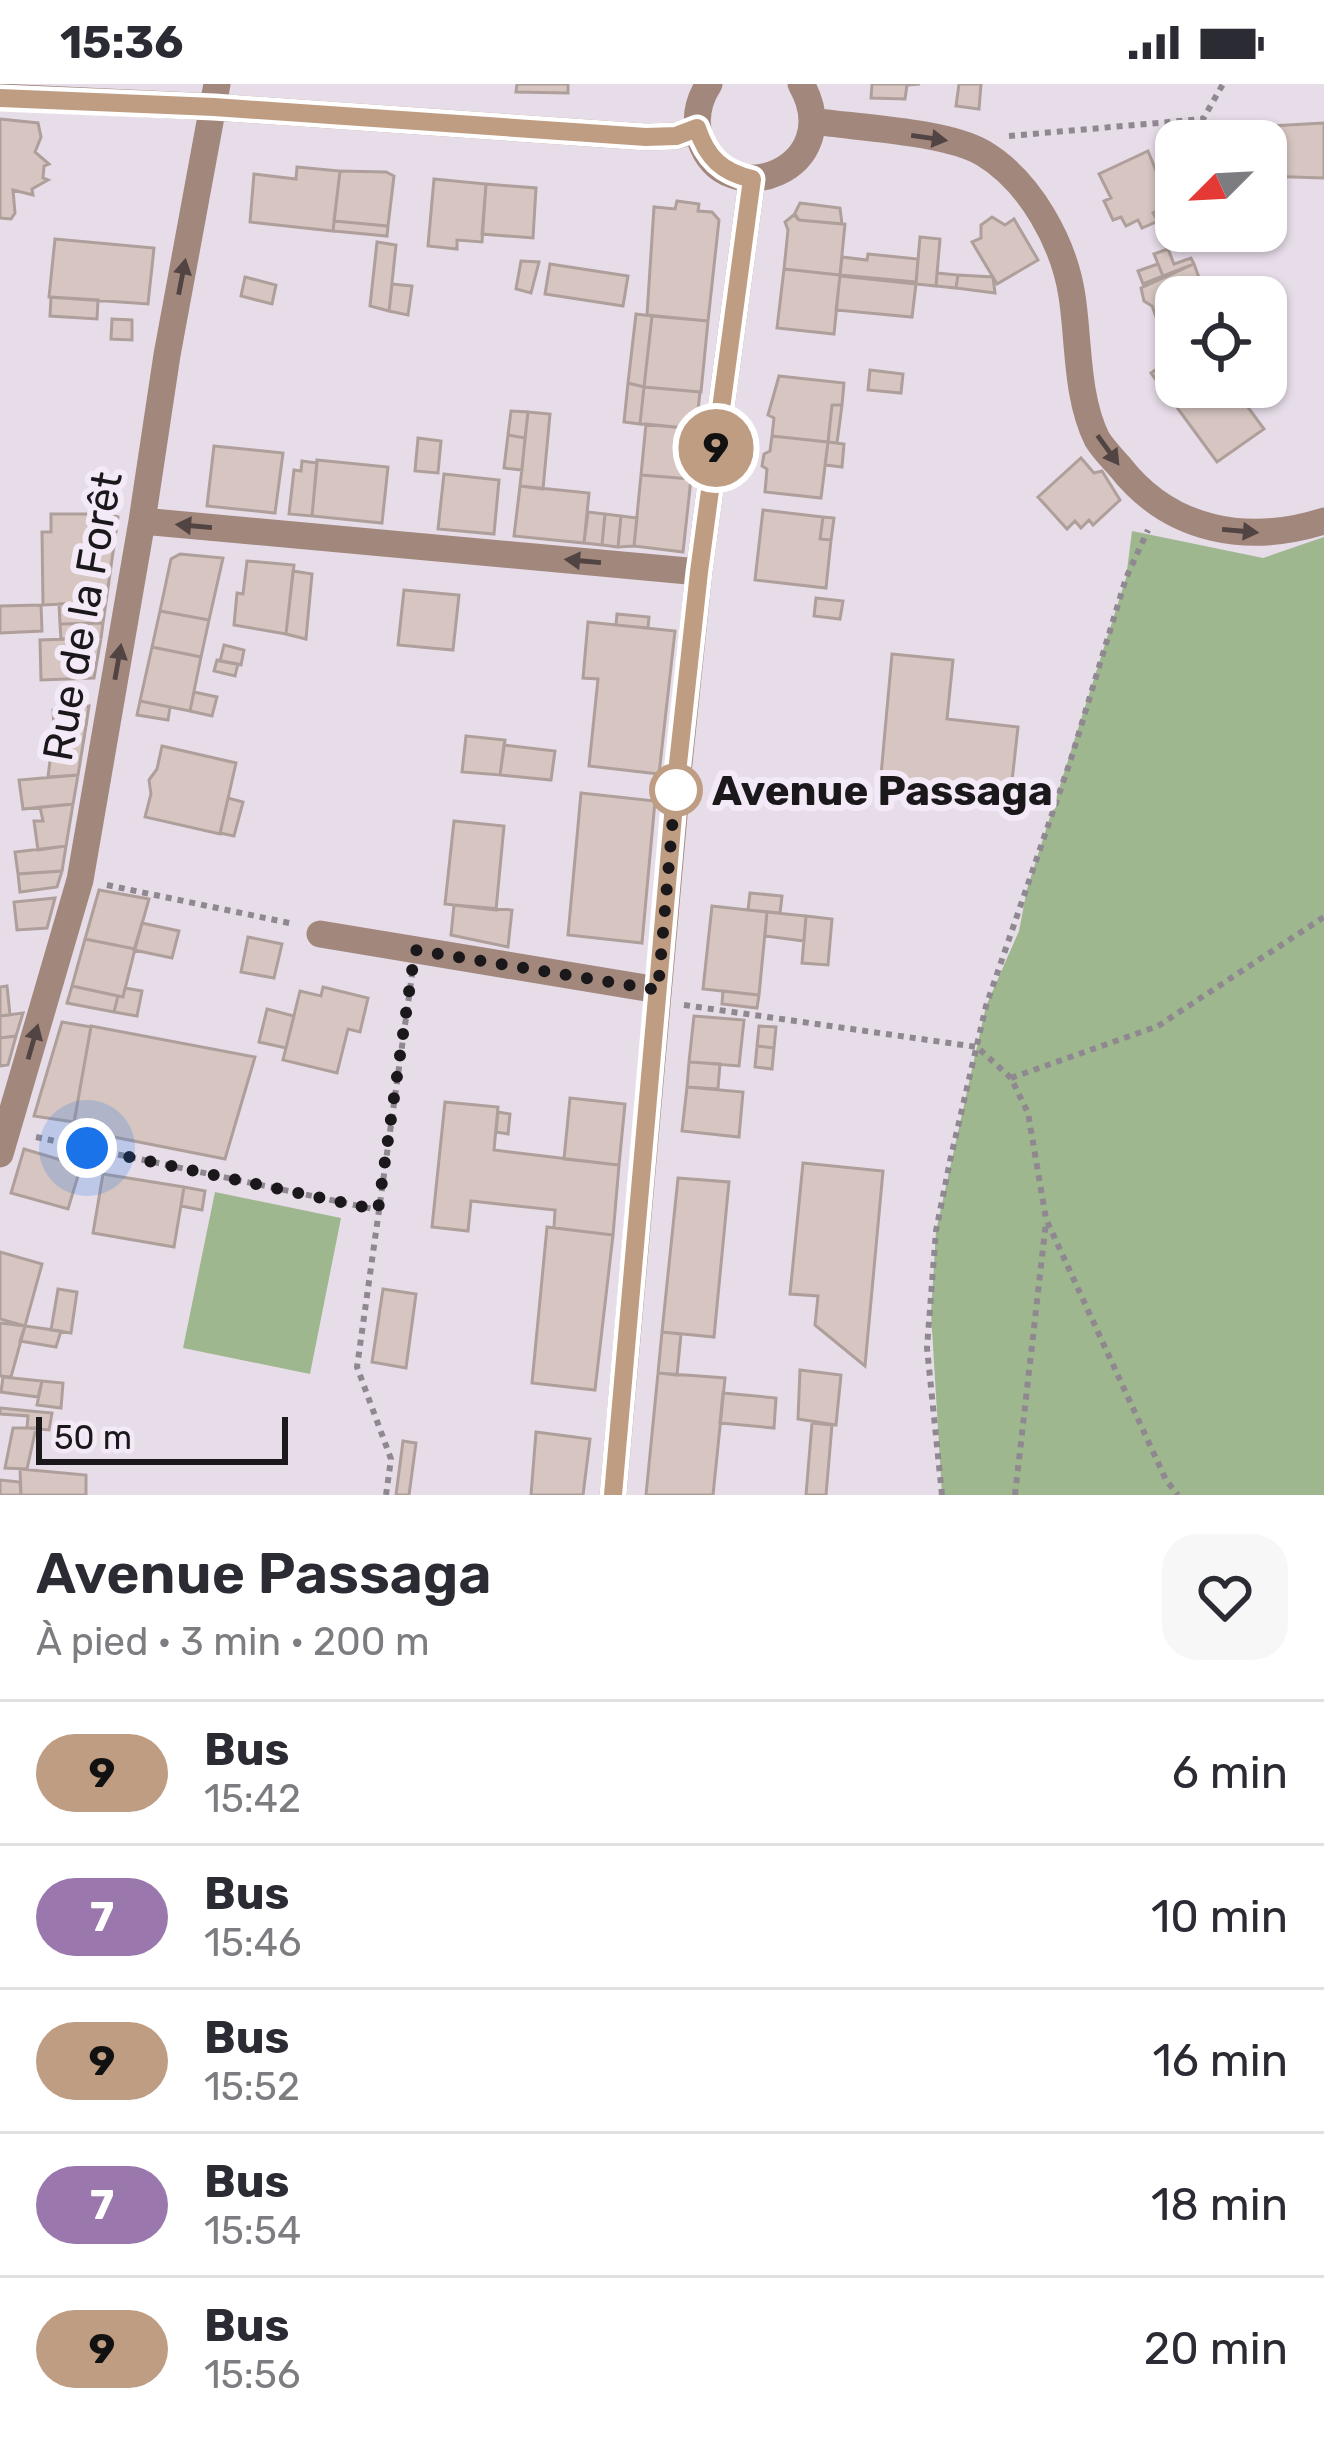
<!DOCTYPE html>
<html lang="fr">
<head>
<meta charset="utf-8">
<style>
  body { margin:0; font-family:Rubik,sans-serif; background:#f7f7f7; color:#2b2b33; height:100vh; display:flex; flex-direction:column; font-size:45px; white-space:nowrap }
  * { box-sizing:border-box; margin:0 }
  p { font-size:39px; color:#7c7c81 }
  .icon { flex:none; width:66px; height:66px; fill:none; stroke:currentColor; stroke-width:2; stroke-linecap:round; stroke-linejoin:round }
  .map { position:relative; height:1411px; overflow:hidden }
  .panel { display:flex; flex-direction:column; background:#fff; flex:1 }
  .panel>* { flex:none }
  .badge { padding:0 24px; border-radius:39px; font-size:42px; line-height:78px }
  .needle { width:78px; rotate:246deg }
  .controls { position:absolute; left:1155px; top:36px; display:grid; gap:24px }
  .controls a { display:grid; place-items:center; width:132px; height:132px; border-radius:24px; background:#fff; box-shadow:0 3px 9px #0004; font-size:60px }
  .scale { position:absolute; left:36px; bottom:30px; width:252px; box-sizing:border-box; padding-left:12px; border:6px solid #1b181c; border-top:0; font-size:33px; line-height:42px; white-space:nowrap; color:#1b181c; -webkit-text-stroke:9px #f4eaf7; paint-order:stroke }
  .you { position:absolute; width:60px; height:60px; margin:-30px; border:9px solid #fff; border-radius:50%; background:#1a73e8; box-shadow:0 0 0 18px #1a73e833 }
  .map>.badge { position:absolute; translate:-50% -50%; box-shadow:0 0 0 6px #fff }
  .round { display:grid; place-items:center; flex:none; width:126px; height:126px; border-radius:36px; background:#f7f7f7 }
  .headline { display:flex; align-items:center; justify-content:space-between; height:204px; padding:0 36px }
  h1 { font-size:57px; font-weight:600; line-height:90px }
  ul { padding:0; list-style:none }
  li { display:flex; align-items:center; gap:36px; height:144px; padding:0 36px; border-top:3px solid #e1e1e2 }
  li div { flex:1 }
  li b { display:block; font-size:45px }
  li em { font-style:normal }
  li .badge { min-width:132px; font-weight:700; text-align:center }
  .status { display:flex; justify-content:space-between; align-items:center; height:84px; padding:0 60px; background:#fff; direction:ltr }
  .status svg { height:33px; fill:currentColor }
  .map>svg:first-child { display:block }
  .green { fill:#9fb78e }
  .building { fill:#d6c5c1; stroke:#af9f9b; stroke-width:3 }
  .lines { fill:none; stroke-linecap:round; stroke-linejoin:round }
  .path { stroke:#8f8891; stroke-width:6; stroke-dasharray:6 6; stroke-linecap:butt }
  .minor { stroke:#a2877d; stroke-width:27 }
  .oneway { fill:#514443 }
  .line-casing { stroke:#fff; stroke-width:27 }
  .line { stroke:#bf9d83; stroke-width:18 }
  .walk { stroke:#1b181c; stroke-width:12; stroke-dasharray:0 21.6 }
  .stop-dot { fill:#fff; stroke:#bf9d83; stroke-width:6 }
  .labels { text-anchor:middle; stroke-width:12; stroke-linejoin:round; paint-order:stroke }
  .street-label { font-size:42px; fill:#1b181c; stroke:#f4eaf7 }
  .stop-label { font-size:42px; font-weight:bold; fill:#1b181c; stroke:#f4eaf7; text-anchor:start }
</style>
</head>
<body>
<div class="status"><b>15:36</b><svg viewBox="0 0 49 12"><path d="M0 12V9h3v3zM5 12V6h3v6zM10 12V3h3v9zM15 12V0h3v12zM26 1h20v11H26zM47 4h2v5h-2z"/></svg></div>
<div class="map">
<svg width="1324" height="1411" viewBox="0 0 1324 1411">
  <rect width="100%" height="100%" fill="#e7dde9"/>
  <path class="green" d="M1132 447 1263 474 1324 453V1411H942L931 1229 936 1147 986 922 1019 847 1027 805 1126 494Z
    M215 1108 341 1134 310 1290 183 1264Z"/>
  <path class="building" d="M517 0H568V9L516 8Z
    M872 0H920L907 1 905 15 871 14Z
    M959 0H981L979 25 956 22Z
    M0 35 38 39 41 53 35 68 49 80 44 82 43 94 48 96 32 105 33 111 13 106 15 129 11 135 0 134Z
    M1324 39V94L1266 92 1270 42Z
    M1148 67 1170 121 1153 129 1158 137 1142 144 1138 136 1126 142 1121 133 1113 136 1104 117 1111 114 1099 90Z
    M297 83 340 87 333 147 250 138 254 90 296 95Z
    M340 87 386 88 394 92 388 142 334 137Z
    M434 95 486 100 482 158 457 156V165L428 162Z
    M486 100 536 104 533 154 482 150Z
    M677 117 699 120 698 127 712 128 719 136 708 237 647 231 654 123 675 125Z
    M800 119 840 124 842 140 799 136 794 131Z
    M795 130 799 136 845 140 840 191 784 185 788 146 785 138Z
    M992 133 1005 141 1014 135 1038 176 997 200 972 158 981 154V141Z
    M334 137 388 142 387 152 333 147Z
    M920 153 940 155 936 202 916 200Z
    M55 155 154 164 148 220 49 213Z
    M377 158 396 161 389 227 370 222Z
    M1168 165 1174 180 1191 174 1194 180 1163 192 1154 170Z
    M868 170 918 175 916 198 840 191 842 173 867 176Z
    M521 177 539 178 531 209 516 205Z
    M550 180 628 192 623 222 545 210Z
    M1158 180 1163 192 1143 200 1138 187Z
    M1194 180 1206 213H1176V237L1160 243 1152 222 1144 217 1141 204Z
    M784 185 840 191 834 250 777 244Z
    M937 189 958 191 956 204 936 202Z
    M958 191 993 193 995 209 956 204Z
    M840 192 916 200 912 233 836 226Z
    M245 193 276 201 272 220 241 212Z
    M392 200 412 202 408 231 389 227Z
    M51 213 98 216 97 235 50 232Z
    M636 230 652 232 644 303 628 299Z
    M652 232 708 237 701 308 644 303Z
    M112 235 132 236V256L111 255Z
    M1175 272 1176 293 1162 304 1151 289Z
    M870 286 903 290 901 309 868 306Z
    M779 292 844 299 842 321H832L828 358 772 352 774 334 768 331Z
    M628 299 644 303 640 340 624 338Z
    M644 303 700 308 696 345 640 340Z
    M1193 303H1233L1264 345 1217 378 1173 318Z
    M832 321H842L837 359 828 358Z
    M511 327 528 328 525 354 508 351Z
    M528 328 550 330 543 405 520 402Z
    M646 340 696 345 691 395 641 391Z
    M508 351 525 354 522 386 504 384Z
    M772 352 828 358 821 414 765 408 767 385 762 382 764 370 770 367Z
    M418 354 441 357 438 389 415 387Z
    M828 358 844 360 842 383 825 381Z
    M214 362 283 369 275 429 207 422Z
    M1081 374 1094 389 1102 387 1120 416 1093 441 1089 436 1081 444 1075 437 1067 445 1038 413Z
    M317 376 388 383 382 439 312 432Z
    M302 377 317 379 312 432 289 430 294 386 301 387Z
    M444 390 499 396 494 450 438 445Z
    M641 391 691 395 683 468 634 462Z
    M520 402 589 409 584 459 514 452Z
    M763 426 823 433 820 455 831 456 826 504 755 496Z
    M588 428 605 430 602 461 584 459Z
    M51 430H110L118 433 106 518 43 521 42 448H51Z
    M605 430 621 432 618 463 602 461Z
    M621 432 637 434 634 462 618 463Z
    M823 433 834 434 831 456 820 455Z
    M180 470 223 474 209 536 160 527 171 475Z
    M247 477 294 481 286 550 234 541 237 509 243 510Z
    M293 487 312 490 306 555 286 550Z
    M404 506 459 511 453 566 398 561Z
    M816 514 843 517 840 535 814 532Z
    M106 518 103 539 60 540 59 520Z
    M41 521 42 547 0 549V522Z
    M160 527 209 536 201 573 152 563Z
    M617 530 649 533 648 544 616 541Z
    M588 538 675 547 659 690 589 682 598 595 583 594Z
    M103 539 101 554 61 555 60 540Z
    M101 554 94 594 41 596 40 556Z
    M224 561 244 566 241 581 220 577Z
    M152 563 201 573 190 627 140 617Z
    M892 570 953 576 947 635 1018 643 1011 706 941 698 940 707 880 702Z
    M217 576 238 580 235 592 214 587Z
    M194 608 217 613 212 632 190 627Z
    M140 617 170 623 168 636 137 631Z
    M89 622 86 642 54 644 53 626Z
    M86 642 78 691 48 693 54 644Z
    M466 652 505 656 500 691 462 688Z
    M504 661 555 667 551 696 500 691Z
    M162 662 236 679 220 750 145 733 151 710 149 696 157 685Z
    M78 691 73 720 23 725 19 696Z
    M581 709 655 717 642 859 568 851Z
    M228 714 243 718 234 752 220 749Z
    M73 720 66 762 38 766 34 737H43L40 723Z
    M454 737 504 742 496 826 445 820Z
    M66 762 62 787 18 790 15 768Z
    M62 787 57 803 20 808 18 790Z
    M99 806 149 815 135 865 85 855Z
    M750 809 782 812 780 829 748 826Z
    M55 814 47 844 17 846 14 818Z
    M454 821 512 826 508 863 451 851Z
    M712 822 767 828 759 911 703 905Z
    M767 828 806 832 804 857 765 852Z
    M806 832 832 835 828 881 802 879Z
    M142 839 179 847 172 874 134 866Z
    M248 853 282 860 274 894 241 888Z
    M85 855 135 865 123 913 72 902Z
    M7 902 10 931 0 932V903Z
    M72 902 118 912 114 928 67 919Z
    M323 903 368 914 360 948 348 945 337 989 283 976 300 907 321 912Z
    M125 904 142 907 137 932 114 928 118 912 123 913Z
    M723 907 759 911 757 924 722 920Z
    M267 925 294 932 286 964 259 958Z
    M23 929 16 952 0 954V932Z
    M694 932 744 936 739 982 689 978Z
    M62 938 91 943 74 1038 34 1032Z
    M91 942 255 973 225 1075 73 1045Z
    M759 942 776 943 774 964 757 962Z
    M16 952 8 981 0 982V954Z
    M757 962 774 964 772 985 755 983Z
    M689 978 720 980 718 1005 687 1003Z
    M687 1003 743 1008 739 1053 682 1047Z
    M570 1014 625 1020 619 1081 564 1075Z
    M445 1018 498 1023 494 1066 619 1081 613 1151 554 1144 555 1126 471 1117 468 1147 432 1143Z
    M498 1028 510 1030 508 1050 496 1048Z
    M24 1065 81 1082 68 1125 11 1109Z
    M803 1079 883 1087 865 1282 815 1241 818 1212 790 1210Z
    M103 1090 184 1103 174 1163 93 1149Z
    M678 1094 729 1098 714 1253 662 1248Z
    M184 1103 205 1107 202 1126 181 1122Z
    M547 1143 613 1151 595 1306 532 1299Z
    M0 1168 42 1180 25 1242 0 1235Z
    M58 1205 77 1208 71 1249 51 1246Z
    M383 1205 416 1210 406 1284 372 1278Z
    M0 1239 25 1242 11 1293 0 1292Z
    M25 1242 61 1247 56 1263 20 1257Z
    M662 1248 681 1250 677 1291 658 1289Z
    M800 1286 841 1291 836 1341 798 1335Z
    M658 1289 725 1294 713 1411H646Z
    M3 1293 42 1297 38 1313 1 1308Z
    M42 1297 63 1299 61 1324 37 1321Z
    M723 1309 776 1314 774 1344 720 1339Z
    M0 1324 52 1329 49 1346 27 1344 28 1332 0 1330Z
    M812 1339 832 1341 826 1411H806Z
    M13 1344H36L27 1385 5 1384Z
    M536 1348 590 1355 583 1411H531Z
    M403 1357 416 1359 409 1411H396Z
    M20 1385 86 1391V1411H21Z
    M0 1396 20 1398 21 1411H0Z"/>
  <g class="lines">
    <path class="path" d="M1009 52 1203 35 1223 0
      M107 801 294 840
      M684 921 977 963 1011 994 1028 1029 1046 1135 1166 1396 1178 1411
      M1011 994 1158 942 1324 833
      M36 1053 378 1126
      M386 1411 391 1375 357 1283 412 891
      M942 1411 927 1264 936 1147 950 1077 986 922 1071 675 1126 494 1148 446
      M1015 1411 1046 1138"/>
    <path class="minor" d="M709 0C698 17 694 35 700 55 725 133 849 84 801 0
      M0 13 214 23 646 53 676 52 697 45
      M813 37C859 44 945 47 983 69 1030 97 1064 159 1072 212 1079 257 1076 313 1097 355 1103 365 1113 375 1120 383 1171 448 1248 461 1324 437
      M142 437 699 488
      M320 850 658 906
      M0 1070 80 796 142 437 167 271 217 0
      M613 1411 677 698 699 488 752 95"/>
  </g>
  <defs><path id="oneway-solid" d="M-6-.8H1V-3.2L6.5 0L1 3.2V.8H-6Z" transform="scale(3)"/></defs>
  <g class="oneway">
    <use href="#oneway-solid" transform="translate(929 54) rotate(8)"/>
    <use href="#oneway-solid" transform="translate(182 193) rotate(-79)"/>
    <use href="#oneway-solid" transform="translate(1108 366) rotate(54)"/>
    <use href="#oneway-solid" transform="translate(194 442) rotate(-175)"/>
    <use href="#oneway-solid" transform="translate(1240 447) rotate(5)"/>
    <use href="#oneway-solid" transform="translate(583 477) rotate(-175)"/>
    <use href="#oneway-solid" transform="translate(118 578) rotate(-80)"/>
    <use href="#oneway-solid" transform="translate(33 958) rotate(-74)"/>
  </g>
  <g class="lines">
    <g class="line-casing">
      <path id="line" d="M0 14 214 23 646 53 676 52 697 44C707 74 722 88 752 95L699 488 676 698 613 1411"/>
    </g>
    <use href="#line" class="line"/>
    <path class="walk" d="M87 1064 378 1126 415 866 658 906 676 698V706"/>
  </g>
  <circle class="stop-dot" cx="676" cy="706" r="24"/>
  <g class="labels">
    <g class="street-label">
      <text transform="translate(82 532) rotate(-80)" y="15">Rue de la Forêt</text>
    </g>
    <g class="stop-label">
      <text x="712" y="721">Avenue Passaga</text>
    </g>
  </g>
</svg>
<div class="controls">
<a><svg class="needle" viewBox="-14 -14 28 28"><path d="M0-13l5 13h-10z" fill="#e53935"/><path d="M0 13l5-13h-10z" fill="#7c7c81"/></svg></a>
<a><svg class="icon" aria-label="locate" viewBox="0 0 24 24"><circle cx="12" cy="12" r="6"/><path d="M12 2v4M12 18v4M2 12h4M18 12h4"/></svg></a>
</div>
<div class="scale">50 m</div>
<div class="you" style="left:87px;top:1064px"></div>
<b class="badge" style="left:716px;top:364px;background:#bf9d83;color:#111">9</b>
</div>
<section class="panel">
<div class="headline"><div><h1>Avenue Passaga</h1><p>À pied · 3 min · 200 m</p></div><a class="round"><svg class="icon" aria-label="heart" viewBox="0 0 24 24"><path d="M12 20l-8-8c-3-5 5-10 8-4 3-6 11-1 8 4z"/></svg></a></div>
<ul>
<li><span class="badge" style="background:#bf9d83;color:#111">9</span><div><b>Bus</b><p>15:42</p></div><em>6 min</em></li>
<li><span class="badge" style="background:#9a78ae;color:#fff">7</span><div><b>Bus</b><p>15:46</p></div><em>10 min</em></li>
<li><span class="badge" style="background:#bf9d83;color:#111">9</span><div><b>Bus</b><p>15:52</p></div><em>16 min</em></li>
<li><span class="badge" style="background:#9a78ae;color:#fff">7</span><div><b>Bus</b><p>15:54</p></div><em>18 min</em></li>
<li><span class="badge" style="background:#bf9d83;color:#111">9</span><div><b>Bus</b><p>15:56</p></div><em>20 min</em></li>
</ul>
</section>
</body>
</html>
